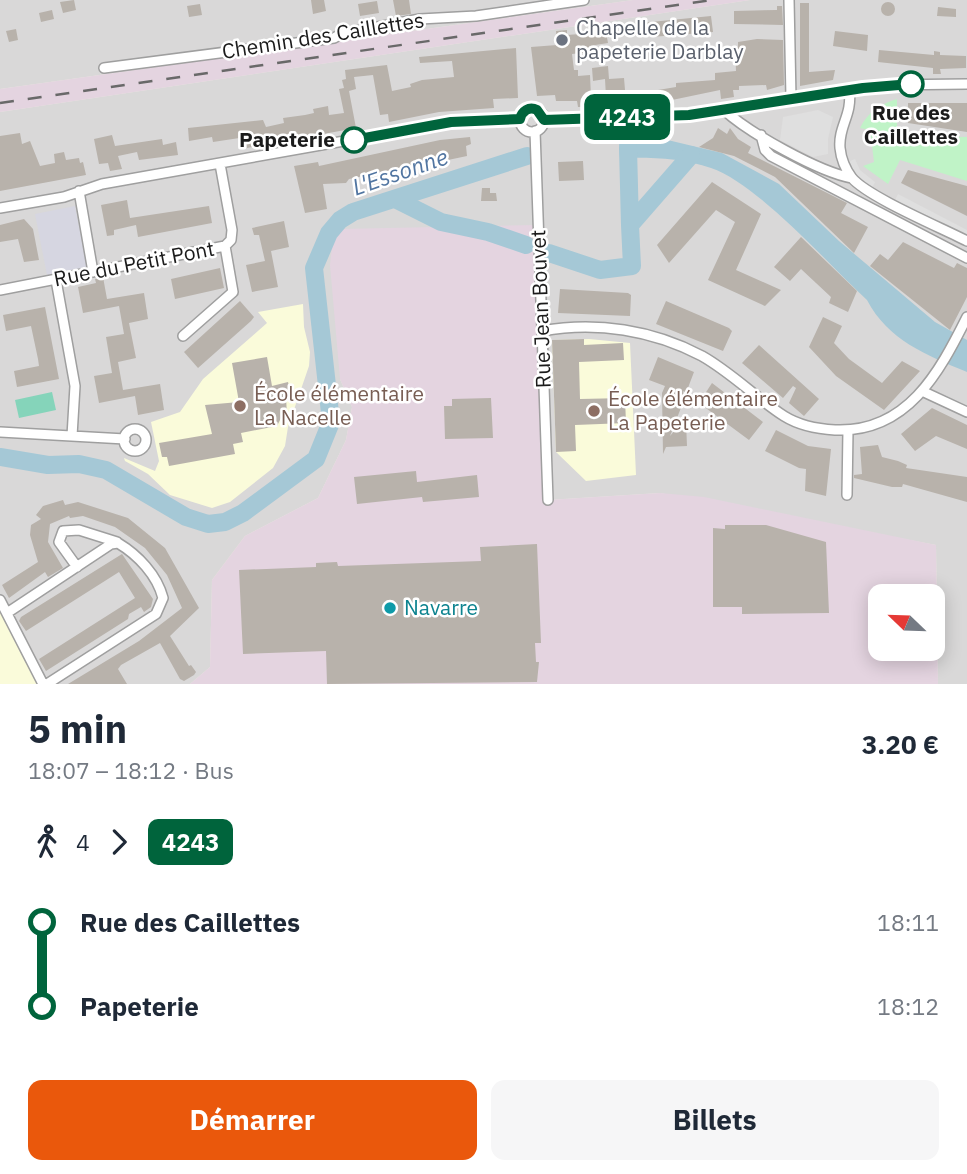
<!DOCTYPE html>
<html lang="fr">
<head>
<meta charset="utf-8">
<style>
  body { margin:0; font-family:"IBM Plex Sans",sans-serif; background:#f6f6f7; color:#1f2937; height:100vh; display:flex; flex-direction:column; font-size:26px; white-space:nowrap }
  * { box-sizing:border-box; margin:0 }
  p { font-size:23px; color:#747a83 }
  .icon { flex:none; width:38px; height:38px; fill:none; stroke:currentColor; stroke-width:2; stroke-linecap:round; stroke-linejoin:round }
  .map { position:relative; height:684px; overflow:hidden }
  .details { display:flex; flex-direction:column; background:#fff; flex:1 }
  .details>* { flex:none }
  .badge { padding:0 14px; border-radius:10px; font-size:24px; line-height:46px }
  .needle { width:46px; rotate:293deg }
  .fabs { position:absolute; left:868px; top:584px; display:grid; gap:14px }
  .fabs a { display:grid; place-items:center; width:77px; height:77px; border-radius:14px; background:#fff; box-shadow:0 4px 18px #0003; font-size:35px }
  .map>.badge { position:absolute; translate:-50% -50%; box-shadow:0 0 0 4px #fff }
  .legs { display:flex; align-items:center; gap:10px; height:77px; padding:0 28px; font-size:23px }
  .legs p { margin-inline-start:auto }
  .overview { display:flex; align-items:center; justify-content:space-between; height:119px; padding:0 28px }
  h1 { font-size:38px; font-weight:800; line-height:52px }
  .button { display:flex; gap:14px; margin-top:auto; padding:14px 28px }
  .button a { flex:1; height:80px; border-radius:14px; background:#ea580c; color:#fff; font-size:28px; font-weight:800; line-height:80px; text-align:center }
  .button a+a { background:#f6f6f7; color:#1f2937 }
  ul { padding:0 28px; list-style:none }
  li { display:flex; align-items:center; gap:24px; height:84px; font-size:26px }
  li i { display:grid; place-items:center; width:10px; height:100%; margin:0 9px; background:currentColor }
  li i::after { content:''; width:18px; height:18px; margin:-9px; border:5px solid; border-radius:50%; background:#fff }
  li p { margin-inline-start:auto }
  li:first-child i { background:linear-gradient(#0000 50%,currentColor 0) }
  li:last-child i { background:linear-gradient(currentColor 50%,#0000 0) }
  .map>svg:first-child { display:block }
  .residential { fill:#d9d8d8 }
  .industrial { fill:#e4d4e0; fill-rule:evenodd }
  .education { fill:#fafbda }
  .park { fill:#c0f3c7 }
  .pitch { fill:#85d4ba }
  .parking { fill:#dfdfdf }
  .plaza { fill:#d6d6e1 }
  .water { fill:#a5c8d6 }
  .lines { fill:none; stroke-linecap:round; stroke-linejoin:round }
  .river { stroke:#a5c8d6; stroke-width:18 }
  .building { fill:#b8b2ab }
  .minor-casing { stroke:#9f9f9f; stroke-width:12 }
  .minor { stroke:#fff; stroke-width:9 }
  .rail { stroke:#696969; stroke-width:2.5; stroke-dasharray:14 14; stroke-linecap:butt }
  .line-1-casing { stroke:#fff; stroke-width:16 }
  .line-1 { stroke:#00643c; stroke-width:10 }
  .worship-dot { fill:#6b7280; stroke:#fff; stroke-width:2.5 }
  .stop-1-dot { fill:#fff; stroke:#00643c; stroke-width:3.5 }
  .education-dot { fill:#8d6e63; stroke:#fff; stroke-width:2.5 }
  .culture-dot { fill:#0f9aa8; stroke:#fff; stroke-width:2.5 }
  .labels { text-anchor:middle; stroke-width:5; stroke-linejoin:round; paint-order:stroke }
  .worship-label { font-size:21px; fill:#5b616d; stroke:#fff; text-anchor:start }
  .street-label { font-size:21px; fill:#1b1b1b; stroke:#fff }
  .stop-label { font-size:21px; font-weight:bold; fill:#1b1b1b; stroke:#fff }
  .education-label { font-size:21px; fill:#785e54; stroke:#fff; text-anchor:start }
  .culture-label { font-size:21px; fill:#0d838f; stroke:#fff; text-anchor:start }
  .water-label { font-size:23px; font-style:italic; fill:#5175a1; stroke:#fff }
</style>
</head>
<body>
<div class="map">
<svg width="967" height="684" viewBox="0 0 967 684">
  <rect width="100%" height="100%" fill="#ece9e1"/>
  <path class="residential" d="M0 0H633L0 89Z
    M750 0H967V684H938L936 545 660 493 548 500 340 379 352 407 346 440 318 498 245 536 212 580 210 667 190 684H0V112Z"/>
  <path class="industrial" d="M633 0H750L0 112V89Z
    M538 225 548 500 660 493 704 497 936 545 938 684H190L210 667 212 580 245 536 318 498 346 440 352 407 340 379 330 265 333 238 340 229ZM880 597H933V649H880Z"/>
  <path class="education" d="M303 304 304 327 310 352 309 366 288 427 285 446 273 468 230 502 212 508 170 495 148 474 125 461 124 458 155 471 159 461 151 422 180 412 203 379 267 323 258 312Z
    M589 339 630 343 636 475 586 481 556 452 552 340Z
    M0 611 37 684H0Z"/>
  <path class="park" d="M897 99V136L967 137V181L900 160 888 184 863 166 874 162 870 130 860 128C868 112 880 104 897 99Z"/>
  <path class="pitch" d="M52 392 56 410 19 418 15 400Z"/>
  <path class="parking" d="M818 110 833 117 828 139V154L813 157 780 140 783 117Z
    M855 159 860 170 875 182 872 188 852 170 848 162Z
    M898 194 967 230V237L895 200Z"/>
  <path class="plaza" d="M75 206 87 267 47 275 35 214Z"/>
  <path class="water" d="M655 137 722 153 779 184 839 241 935 322 967 340V372C926 355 888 340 867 300 828 264 758 184 711 168 682 158 650 157 620 158L619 139Z"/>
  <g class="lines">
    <path class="river" d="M628 148 630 225
      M397 200 441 222 488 232 526 245
      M549 253 600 270 632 266 630 225 691 155
      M0 457 48 465 79 464 106 470 186 517 208 524 225 522 243 513 316 459 331 422 314 268 329 233 340 220 353 212 527 156"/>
  </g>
  <path class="building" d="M74 0 76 10 63 13 60 2Z
    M311 0H324L326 11 313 14Z
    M393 0H409L411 14 396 16Z
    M377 1 379 13 360 16 358 4Z
    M881 9a7 7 0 1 1 14 0a7 7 0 1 1-14 0Z
    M800 3H809V72L835 70 833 80 800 86Z
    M200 4 202 15 189 17 187 6Z
    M777 6H782L783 25 734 24V11L777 10Z
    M938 7 956 9V17L937 16Z
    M52 10 54 19 41 22 39 13Z
    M711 16 713 32 651 37 632 32 631 24Z
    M16 29 18 40 9 42 6 31Z
    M567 30V35L606 32 608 43 589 46 590 52 572 54 574 70H578V76L590 75 591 97H606L605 79 593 81 592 68 608 66 609 79 624 78 625 90 646 92 676 87V83L715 80V73L736 71 735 47H738V42L757 39 783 40 784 85 767 90 766 85 739 86V90H733L734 97 721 99 720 90 648 105 578 107 577 101H556L555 95 537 96 531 47 557 45 556 31Z
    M835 31 868 35 867 51 833 46Z
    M516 48 518 98 493 99 494 108 439 112 389 122 388 114 380 115 373 75 354 77 356 89 349 91 356 128 247 148 246 137 213 142 212 137 189 141 188 128 263 120 266 127 284 123 283 118 305 115 314 113 313 109 328 106 329 115 344 113 339 89 344 88 342 80 346 79 345 70 387 65 392 91 411 87 410 84 422 80 454 77 452 61 420 63 419 57Z
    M879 50 934 55V51L940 52V55L966 56V68L940 69 941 74H933V68L878 62Z
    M908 103H967V132L908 123Z
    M718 128 727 134 730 128 738 139 751 147 748 153 847 203 841 213 868 227 854 253 775 177 734 156 699 147 713 138Z
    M20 133 22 144 30 141 40 166 55 163 54 154 64 152 66 160 79 158 80 163 83 162 86 175 0 191V136Z
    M112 135 115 146 162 139 163 145 176 142 178 155 139 160 137 152 118 156 122 169 110 171 108 163 99 164 94 139Z
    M470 137 471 144 466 146 467 156 448 160 447 164 443 161 398 169 397 173 393 170 349 179 346 183 323 184 327 209 305 213 294 166 318 162 319 166 440 140Z
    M583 161 584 180 559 181 558 162Z
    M908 170 967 186V216L901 183Z
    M712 182 761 214 736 270 781 290 765 306 708 280 735 222 716 210 669 263 657 245Z
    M482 188H490V193H496L497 201H481Z
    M127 200 130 218 209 206 212 223 138 237 136 225 114 230V235L107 236 101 205Z
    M24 219 33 229 39 260 24 262 18 239 0 242V225Z
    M284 221 289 247 271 251 278 287 252 292 246 265 265 261 259 235H254L252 228Z
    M801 237 857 291 848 312 829 303 831 297 801 269 790 281 774 267Z
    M903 242 954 268 957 263 967 268V297L950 330 870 266 880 254 888 260Z
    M220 268 224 288 175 299 171 279Z
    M103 277 107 299 144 293 148 319 129 323 136 358 118 362 123 390 160 384 164 410 138 415 135 396 99 403 94 376 112 373 106 337 124 334 119 306 83 313 78 287 96 283 95 279Z
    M560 289 628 293 631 295 630 316 558 313Z
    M240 301 254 317 251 321 198 368 184 352Z
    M666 301 729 328 732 331 723 351 656 324Z
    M45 307 59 379 17 387 14 371 39 366 38 359 31 326 6 331 3 315Z
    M823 317 842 326 834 343 849 359 882 383 902 361 920 371 884 410 836 376 809 347Z
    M584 339V345L623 343 624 360 579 362 580 399 625 398 626 423 575 425 576 451 556 452 552 340Z
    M759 345 819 399 804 416 789 403 796 388 793 386 783 398 742 363Z
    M267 357 272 386 288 382 291 395 286 396 287 417 281 418 277 426 241 433 243 442 233 444 235 454 169 466 167 457H162L159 443 212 434 205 405 239 402 232 363Z
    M658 357 694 372 686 393 683 391 684 400 670 436 681 423 686 422 687 446 666 447 663 454 662 393 665 386 649 380Z
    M712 383 763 422 749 440 699 403Z
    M491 398 493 438 445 439 444 406H452V399Z
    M932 408 967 425V449L936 436 915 451 901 434Z
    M776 430 808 446 831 449 826 496 805 491 806 469 799 468 765 451Z
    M878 445 882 457 898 461 907 465 906 468 967 477V502L903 484 902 487H892L854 478V475L862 474 860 447Z
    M416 471 417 482 477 475 479 497 423 502 422 497 357 504 354 477Z
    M63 500 65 505 78 502 128 518 165 548 199 608 170 636 189 666 191 665 196 672 194 675 184 681 180 679 160 643 121 665 118 669 127 684H68L139 641 182 608 167 575 145 548 115 527 83 516 70 518 69 516 50 524 48 542 63 568 48 577 45 572 9 598 2 585 38 562 30 535 31 525 41 519 36 515 43 506Z
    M725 525H766L826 542 829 613 742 614V607H713V528L725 529Z
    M537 544 541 643H535L536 662H539L537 682 327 684 326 651 243 654 239 570 316 567V563L337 562 338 566 481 561 480 547Z
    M122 554 153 599 151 607 144 612 141 607 129 614 128 619 46 671 39 659 135 598 119 572 26 631 19 621 21 617Z"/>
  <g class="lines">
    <g class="minor-casing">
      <path id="minor" d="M789 0 791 98
        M104 68 334 38 341 34 420 19 476 16 584 0
        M849 90C853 115 838 126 840 148 841 158 846 170 852 178 868 197 942 228 967 241
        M520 120a12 12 0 1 1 24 0a12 12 0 1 1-24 0Z
        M724 110C749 133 819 172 852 178
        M544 119 689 115 885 85 967 84
        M535 131 548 500
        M761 135 765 150 771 156 967 258
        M79 191 93 272
        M0 208 64 197 102 184 451 122 520 119
        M56 280 75 386 72 436
        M0 290 225 246 231 240 232 230 220 164
        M542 331C596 321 653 330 702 356 732 373 756 398 784 416 800 426 817 429 835 430 907 433 939 373 967 317
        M183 336 233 292 225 246
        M924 392 967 412
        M124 440a11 11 0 1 1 22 0a11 11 0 1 1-22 0Z
        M0 432 125 439
        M847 495 848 430
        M77 567 59 542 63 531 79 530 117 542
        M0 600 43 684
        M7 613 111 544 118 543C138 555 157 575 163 598L156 614 47 684"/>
    </g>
    <use href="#minor" class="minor"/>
    <path class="rail" d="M0 103 712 0"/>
  </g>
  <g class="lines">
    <g class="line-1-casing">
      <path id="line-1" d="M354 140 451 122 520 119C522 111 529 106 537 110L544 120 689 115 863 88 911 84"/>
    </g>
    <use href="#line-1" class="line-1"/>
  </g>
  <circle class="worship-dot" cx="562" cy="40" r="7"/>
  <g class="stop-1-dot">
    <circle cx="911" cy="84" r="12"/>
    <circle cx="354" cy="140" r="12"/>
  </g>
  <g class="education-dot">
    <circle cx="240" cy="406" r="7"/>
    <circle cx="594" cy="411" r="7"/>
  </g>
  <circle class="culture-dot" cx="390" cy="608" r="7"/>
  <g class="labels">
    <g class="worship-label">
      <text x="576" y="35">Chapelle de la<tspan x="576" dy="24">papeterie Darblay</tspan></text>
    </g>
    <g class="street-label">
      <text transform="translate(323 36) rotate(-9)" y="7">Chemin des Caillettes</text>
      <text transform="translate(134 264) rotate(-11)" y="7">Rue du Petit Pont</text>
      <text transform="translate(541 309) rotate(-92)" y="7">Rue Jean Bouvet</text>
    </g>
    <g class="stop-label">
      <text x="911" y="120">Rue des<tspan x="911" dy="24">Caillettes</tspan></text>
      <text x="335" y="147" text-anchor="end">Papeterie</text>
    </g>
    <g class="education-label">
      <text x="254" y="401">École élémentaire<tspan x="254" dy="24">La Nacelle</tspan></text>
      <text x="608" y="406">École élémentaire<tspan x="608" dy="24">La Papeterie</tspan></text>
    </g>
    <g class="culture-label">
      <text x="404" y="615">Navarre</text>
    </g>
    <g class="water-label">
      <text transform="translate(400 172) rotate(-19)" y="8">L'Essonne</text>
    </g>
  </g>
</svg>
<div class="fabs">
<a><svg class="needle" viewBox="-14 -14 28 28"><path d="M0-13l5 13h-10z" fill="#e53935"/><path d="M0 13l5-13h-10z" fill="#747a83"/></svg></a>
</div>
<b class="badge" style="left:627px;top:117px;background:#00643c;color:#fff">4243</b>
</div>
<section class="details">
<div class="overview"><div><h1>5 min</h1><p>18:07 – 18:12 · Bus</p></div><b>3.20 €</b></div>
<div class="legs"><svg class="icon" aria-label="walk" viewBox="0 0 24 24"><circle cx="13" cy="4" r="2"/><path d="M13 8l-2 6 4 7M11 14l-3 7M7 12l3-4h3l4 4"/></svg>4<svg class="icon" aria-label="forward" viewBox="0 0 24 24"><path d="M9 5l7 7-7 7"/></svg><b class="badge" style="background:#00643c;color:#fff">4243</b></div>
<ul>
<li><i style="color:#00643c"></i><b>Rue des Caillettes</b><p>18:11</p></li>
<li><i style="color:#00643c"></i><b>Papeterie</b><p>18:12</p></li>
</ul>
<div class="button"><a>Démarrer</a><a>Billets</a></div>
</section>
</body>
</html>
